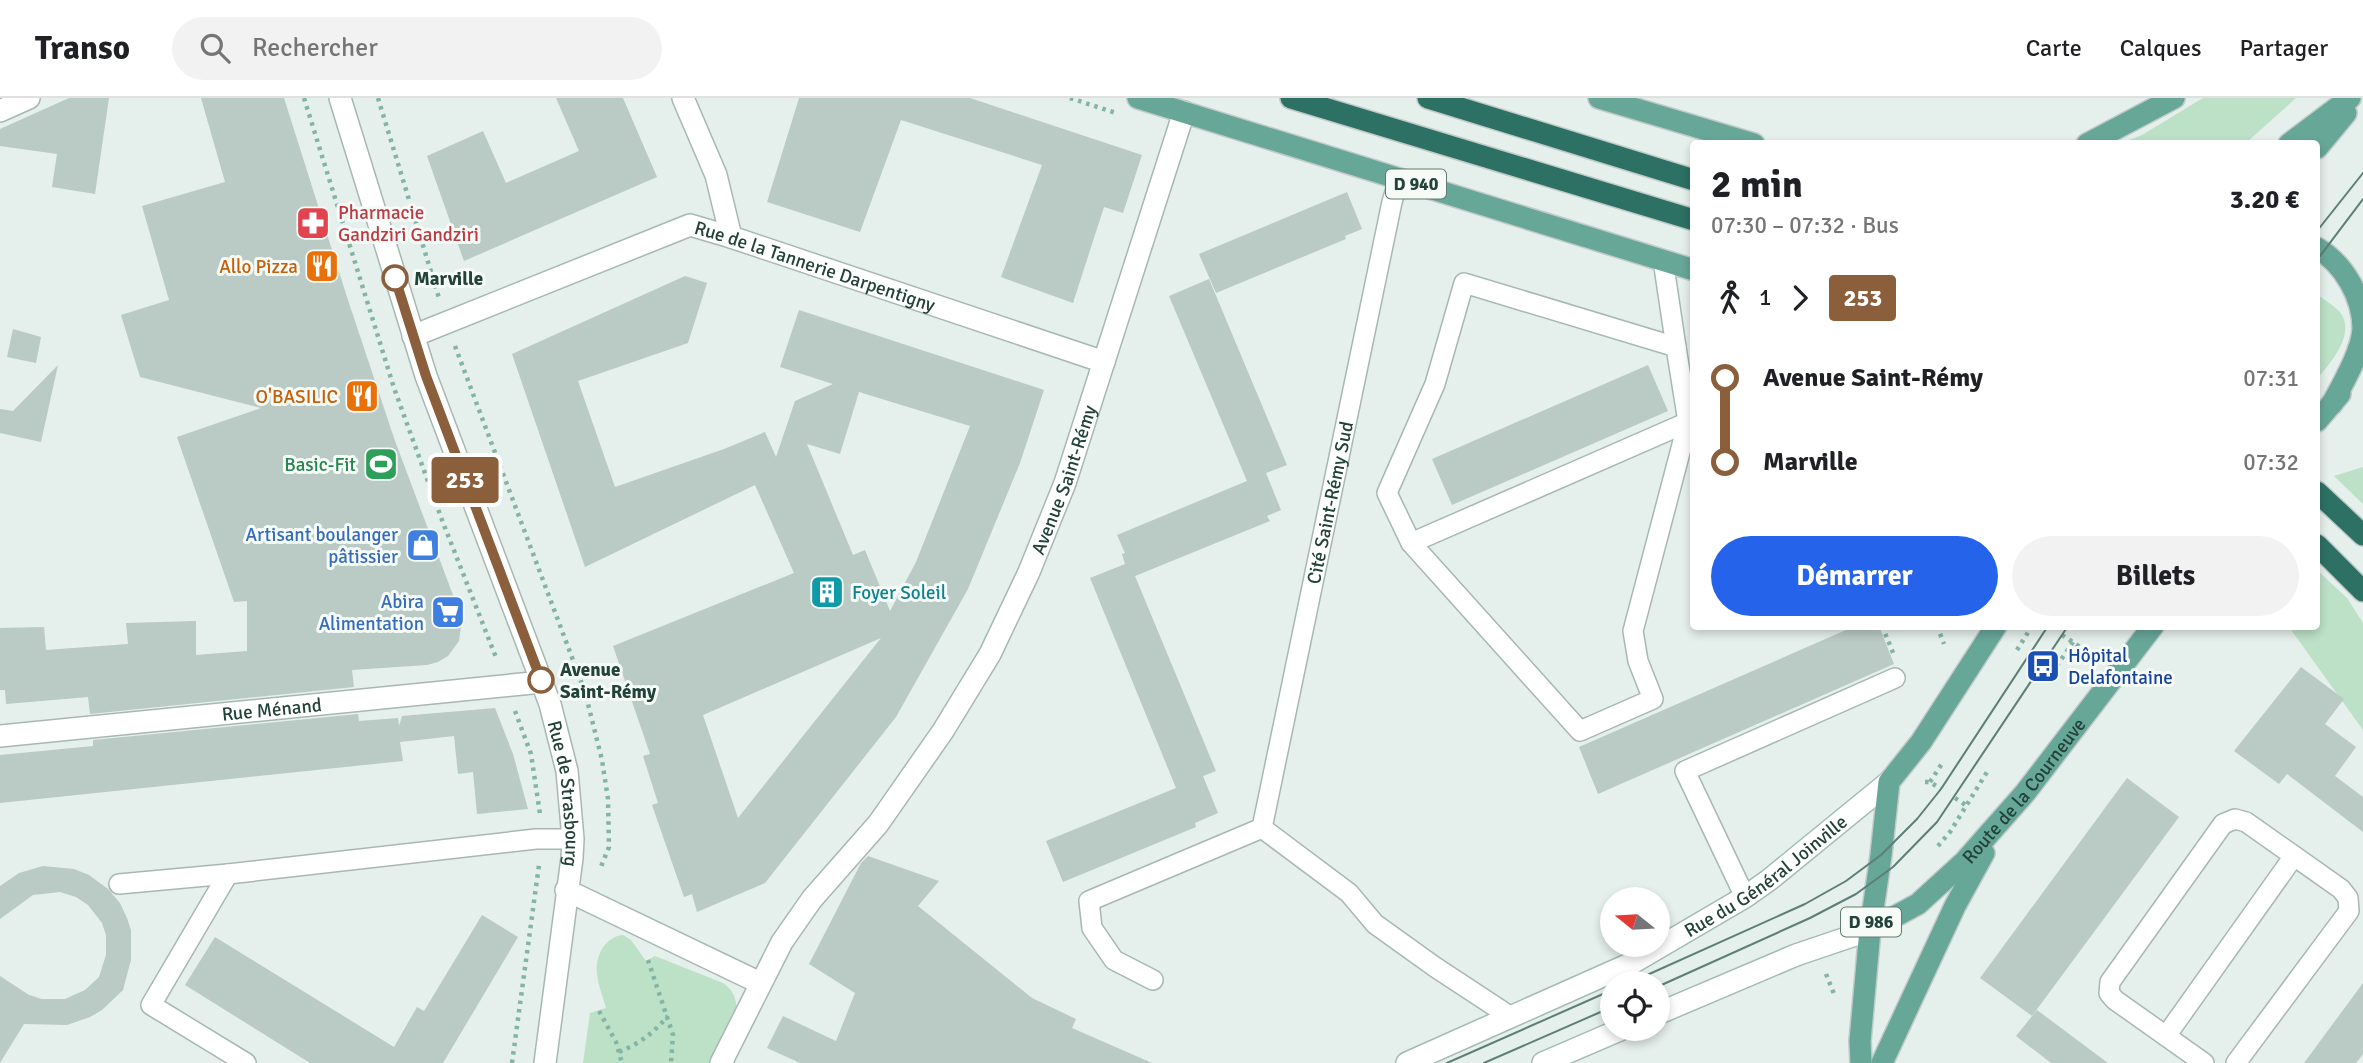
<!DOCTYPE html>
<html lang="fr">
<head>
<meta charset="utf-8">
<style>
  body { margin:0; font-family:Signika,sans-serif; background:#f2f2f2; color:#202124; height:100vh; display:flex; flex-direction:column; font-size:26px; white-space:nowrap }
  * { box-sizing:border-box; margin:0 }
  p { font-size:23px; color:#757577 }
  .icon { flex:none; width:38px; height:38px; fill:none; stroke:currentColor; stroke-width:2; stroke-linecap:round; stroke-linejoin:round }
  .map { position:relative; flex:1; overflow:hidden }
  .sheet { position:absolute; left:1690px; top:42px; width:630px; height:490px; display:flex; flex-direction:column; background:#fff; border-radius:7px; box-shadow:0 4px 10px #0003 }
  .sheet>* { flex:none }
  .badge { padding:0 14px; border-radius:5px; font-size:24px; line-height:46px }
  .needle { width:46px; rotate:288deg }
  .controls { position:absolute; left:1600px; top:789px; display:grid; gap:14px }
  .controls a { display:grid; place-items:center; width:70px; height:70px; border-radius:50%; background:#fff; box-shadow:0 4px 10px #0003; font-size:35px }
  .map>.badge { position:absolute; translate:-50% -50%; box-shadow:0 0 0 4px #fff }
  .legs { display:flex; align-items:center; gap:10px; height:77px; padding:0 21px; font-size:23px }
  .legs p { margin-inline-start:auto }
  .headline { display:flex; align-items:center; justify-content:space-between; height:119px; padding:0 21px }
  h1 { font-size:38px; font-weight:700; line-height:52px }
  .button { display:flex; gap:14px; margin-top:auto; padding:14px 21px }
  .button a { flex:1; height:80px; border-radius:42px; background:#2563eb; color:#fff; font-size:28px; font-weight:700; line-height:80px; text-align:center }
  .button a+a { background:#f2f2f2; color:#202124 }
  ul { padding:0 21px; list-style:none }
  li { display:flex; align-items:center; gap:24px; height:84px; font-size:26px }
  li i { display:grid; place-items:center; width:10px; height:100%; margin:0 9px; background:currentColor }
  li i::after { content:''; width:18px; height:18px; margin:-9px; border:5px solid; border-radius:50%; background:#fff }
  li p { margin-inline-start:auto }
  li:first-child i { background:linear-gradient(#0000 50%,currentColor 0) }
  li:last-child i { background:linear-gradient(currentColor 50%,#0000 0) }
  header { display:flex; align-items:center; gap:42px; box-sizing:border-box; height:98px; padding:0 35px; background:#fff; border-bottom:2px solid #e0e0e0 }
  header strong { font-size:33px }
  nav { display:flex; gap:38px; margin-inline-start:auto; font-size:24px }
  .search { width:490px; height:63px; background:#f2f2f2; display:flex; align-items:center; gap:18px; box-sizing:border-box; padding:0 24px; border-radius:38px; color:#757577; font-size:26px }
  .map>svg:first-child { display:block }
  .green { fill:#bce1c7 }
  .building { fill:#bacac4; fill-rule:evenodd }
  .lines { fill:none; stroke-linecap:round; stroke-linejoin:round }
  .service-casing { stroke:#a7b8b2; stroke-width:22 }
  .minor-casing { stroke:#a7b8b2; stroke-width:24 }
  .tertiary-casing { stroke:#a7b8b2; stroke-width:24 }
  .secondary-casing { stroke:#a2bbb3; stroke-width:24 }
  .primary-casing { stroke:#c1cac8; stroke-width:24 }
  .motorway-casing { stroke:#c1cac8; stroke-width:24 }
  .path { stroke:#83b4a6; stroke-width:4.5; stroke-dasharray:3.5 5; stroke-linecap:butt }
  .service { stroke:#fff; stroke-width:19 }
  .minor { stroke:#fff; stroke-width:21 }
  .tertiary { stroke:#fff; stroke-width:21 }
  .secondary { stroke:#fff; stroke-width:21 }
  .primary { stroke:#66a798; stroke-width:21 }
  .motorway { stroke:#2c7164; stroke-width:21 }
  .tram { stroke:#5d7e76; stroke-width:2 }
  .line-1-casing { stroke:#fff; stroke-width:16 }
  .line-1 { stroke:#8b5e3c; stroke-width:10 }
  .stop-1-dot { fill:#fff; stroke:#8b5e3c; stroke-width:3.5 }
  .labels { text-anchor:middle; stroke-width:6; stroke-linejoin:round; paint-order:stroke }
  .shield { fill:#f6fbf8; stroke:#627a73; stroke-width:2 }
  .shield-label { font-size:18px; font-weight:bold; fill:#22423a }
  .health-label { font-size:19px; fill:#be3a42; stroke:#f6fbf8; text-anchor:start }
  .food-label { font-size:19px; fill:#c56008; stroke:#f6fbf8; text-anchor:end }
  .street-label { font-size:19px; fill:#22423a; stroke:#f6fbf8 }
  .stop-label { font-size:19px; font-weight:bold; fill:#22423a; stroke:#f6fbf8; text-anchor:start }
  .leisure-label { font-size:19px; fill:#27864d; stroke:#f6fbf8; text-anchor:end }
  .shop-label { font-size:19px; fill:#366cbe; stroke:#f6fbf8; text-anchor:end }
  .culture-label { font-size:19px; fill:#0d838f; stroke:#f6fbf8; text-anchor:start }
  .transit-label { font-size:19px; fill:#164399; stroke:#f6fbf8; text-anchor:start }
</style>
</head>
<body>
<header>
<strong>Transo</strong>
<div class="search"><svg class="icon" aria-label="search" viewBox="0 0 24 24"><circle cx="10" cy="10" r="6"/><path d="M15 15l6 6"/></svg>Rechercher</div>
<nav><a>Carte</a><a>Calques</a><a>Partager</a></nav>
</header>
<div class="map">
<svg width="2363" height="965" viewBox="0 0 2363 965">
  <rect width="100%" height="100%" fill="#e5efeb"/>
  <path class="green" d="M2203 0H2296L2246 45H2122L2142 37Z
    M2317 196C2324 202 2337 209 2342 217 2354 239 2330 265 2317 281Z
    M2363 369V406L2334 378Z
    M2317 472 2347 500 2363 525V632L2289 529 2317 528Z
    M623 837 631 842 646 863 655 858 723 885C753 906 724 940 711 965H583L590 915 606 910C603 899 598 887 597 876 595 859 604 839 623 837Z"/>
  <path class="building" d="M69 0H109L95 96 52 89 57 56 0 48V31Z
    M201 0H284L346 196 395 343 462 521 459 543 448 558 438 564 427 567 352 572 354 589 90 616 88 599 6 606 5 592H0V530L44 529 46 552 128 546 126 525 196 523V557L247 553V503L234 504 177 339 261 310 140 279 121 217 169 202 142 108 225 84Z
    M556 0H623L657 79 464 163 427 58 483 33 506 85 579 53Z
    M799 0H970L1142 57 1123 115 1104 109 1073 205 1001 179 1042 67 901 22 860 134 767 104Z
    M1347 94 1362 131 1345 138 1346 141 1216 195 1199 156Z
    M685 178 707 185 688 245 578 283 615 389 724 351 765 334 776 359 795 303 833 286 780 269 799 212 1044 292 1020 365 968 491 896 619 765 785 697 814 692 796 684 799 652 707 658 705 643 658 650 656 613 548 794 475 755 387 585 469 512 256ZM859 294 970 328 916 464 890 513 865 452 853 457 807 346 840 356ZM881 540 795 648 738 720 703 617Z
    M1209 181 1287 367 1266 375 1281 412 1267 418 1270 423 1135 478 1216 673 1203 678 1218 715 1195 725 1196 729 1063 784 1046 743 1176 690 1090 480 1125 466 1122 456 1125 455 1117 437 1247 383 1169 198Z
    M13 231 41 239 36 265 7 259Z
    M58 267 41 344 0 335V311L13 313Z
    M1648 267 1668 313 1452 407 1432 361Z
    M1855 528H1879L1894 566 1598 696 1579 649Z
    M2301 569 2344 601 2325 626 2356 649 2335 678 2363 699V734L2287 676 2279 686 2234 653Z
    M495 610 513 656 528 711 477 716 473 674 458 676 454 638 400 644 403 663 0 705V657L93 648V642L358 616 359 623 398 620 399 628 402 618Z
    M2127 680 2179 719 2032 918 1980 880Z
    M868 758 939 783 918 808 1032 900 1076 921 1072 930 1152 965H800L767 950 783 918 836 943 855 895 809 866 861 765Z
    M43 768 74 771 89 777 108 791 120 805 127 820 131 832V862L123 892 102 912 90 919 67 927 24 926 0 965V878L29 897 42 901H65L85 892 99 879 106 857V837L102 825 88 807 76 799 60 794 33 797 0 821V788L19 775Z
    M482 817 518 839 443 965H310L185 887 215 839 394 949 417 909 424 913Z
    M2363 885V956L2356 965H2304Z
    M2037 912 2108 965H2051L2016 938Z"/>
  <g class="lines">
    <g class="service-casing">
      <g id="service">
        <path d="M1663 162 1676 249"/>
        <path d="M1464 185 1676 249 1688 324 1633 533 1638 563 1653 601 1580 633 1411 445 1387 395 1435 286Z"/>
        <path d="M1411 445 1688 324"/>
        <path d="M1262 730 1349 795 1375 826 1435 869 1511 919"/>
        <path d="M228 776 151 907 246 965"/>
        <path d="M119 786 228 776 536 741H573"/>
        <path d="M1745 799 1685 673 1895 580"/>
        <path id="s1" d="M1153 882 1114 862 1092 830 1089 803 1262 730 1392 104 1399 81"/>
        <path d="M2166 938 2294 758"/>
        <path d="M2204 965 2115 902 2109 895 2110 884 2223 726 2235 721 2246 724 2341 791 2348 800 2349 813 2236 965"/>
      </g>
    </g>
    <g class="minor-casing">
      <g id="minor">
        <path d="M683 0 716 77 731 139"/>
        <path d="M0 13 29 0"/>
        <path id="s2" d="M413 238 690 127 731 139 1104 264"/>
        <path id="s3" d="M0 638 542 584"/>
        <path d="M566 792 760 885"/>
        <path id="s4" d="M721 965 782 844 812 801 878 726 943 633 990 556 1029 474 1065 385 1184 14"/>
      </g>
    </g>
    <g class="tertiary-casing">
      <g id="tertiary">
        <path id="s5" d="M340 0 426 278 550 606 567 673 573 741 572 760 545 965"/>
      </g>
    </g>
    <g class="secondary-casing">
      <g id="secondary">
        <path d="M1657 916 1796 857 1870 832"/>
        <path id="s6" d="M1407 965 1634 864 1745 799 1769 782 1889 684"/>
        <path d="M1543 965 1622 931"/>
      </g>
    </g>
    <g class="primary-casing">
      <g id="primary">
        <path d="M1138 0 1694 172"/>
        <path d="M1599 0 1754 46"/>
        <path d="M2087 46 2174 0"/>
        <path d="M2289 46 2350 0"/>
        <path d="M2317 50 2346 15"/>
        <path d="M2317 150C2344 166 2363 199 2363 231 2361 255 2343 285 2332 306"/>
        <path d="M2317 323 2340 296"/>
        <path id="s7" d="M1870 832 1918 806 1965 763 2025 695 2153 528"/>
        <path d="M1861 965 1860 943 1870 832 1881 757 1889 684 1921 644 1996 528"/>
        <path d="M1882 965 1955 808 1984 755"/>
      </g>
    </g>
    <g class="motorway-casing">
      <path id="motorway" d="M1291 0 1694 122
        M1428 0 1694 82
        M2317 394 2363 437
        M2317 447 2363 493"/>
    </g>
    <path class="path" d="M304 0 394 290 442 422 497 562
      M378 0 439 200
      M1070 0 1116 15
      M455 248 585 594 602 662 608 701 609 749 600 771
      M1882 528 1894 557
      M1937 528 1944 546
      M2062 537 2095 559
      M2017 552 2032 528
      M2052 575 2073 544
      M515 613 531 656 540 716
      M1925 684H1930L1941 691
      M1930 684 1943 664
      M1955 700 1967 708
      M1938 748 1950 734 1987 674
      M648 862 673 937 671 965
      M1826 876 1834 896H1837
      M599 913 616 944 622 965
      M619 954C642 944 652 936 668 918
      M512 965 539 767"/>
    <use href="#service" class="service"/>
    <use href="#minor" class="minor"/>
    <use href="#tertiary" class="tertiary"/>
    <use href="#secondary" class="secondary"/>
    <use href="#primary" class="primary"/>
    <use href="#motorway" class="motorway"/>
    <path class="tram" d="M2317 133 2363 75
      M2317 162 2363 101
      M1627 886 1805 806 1846 783 1881 757 1917 721 1941 691 2048 528
      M1657 889 1810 820 1856 796 1893 769 1937 724 2068 528
      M1447 965 1612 892
      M1484 965 1612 909"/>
  </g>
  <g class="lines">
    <g class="line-1-casing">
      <path id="line-1" d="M395 180 426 278 541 582"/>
    </g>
    <use href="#line-1" class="line-1"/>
  </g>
  <defs>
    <g id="pharmacy-square" transform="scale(1.75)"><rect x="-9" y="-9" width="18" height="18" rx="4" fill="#e0444e" stroke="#f6fbf8"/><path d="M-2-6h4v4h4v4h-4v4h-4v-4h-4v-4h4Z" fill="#fff"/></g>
    <g id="restaurant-square" transform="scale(1.75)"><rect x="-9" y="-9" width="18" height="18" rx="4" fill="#e8710a" stroke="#f6fbf8"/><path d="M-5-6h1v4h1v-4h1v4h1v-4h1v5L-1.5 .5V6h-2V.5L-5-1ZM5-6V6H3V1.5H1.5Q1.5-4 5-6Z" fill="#fff"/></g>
    <g id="stadium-square" transform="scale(1.75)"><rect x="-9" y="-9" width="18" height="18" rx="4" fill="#2e9e5b" stroke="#f6fbf8"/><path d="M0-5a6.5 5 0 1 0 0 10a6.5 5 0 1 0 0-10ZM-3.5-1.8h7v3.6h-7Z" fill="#fff"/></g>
    <g id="shop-square" transform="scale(1.75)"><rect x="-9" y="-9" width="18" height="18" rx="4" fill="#3f7fe0" stroke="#f6fbf8"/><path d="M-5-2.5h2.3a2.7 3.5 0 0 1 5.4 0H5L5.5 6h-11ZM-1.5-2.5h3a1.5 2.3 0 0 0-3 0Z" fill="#fff"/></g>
    <g id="building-square" transform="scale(1.75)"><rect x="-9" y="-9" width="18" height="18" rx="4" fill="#0f9aa8" stroke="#f6fbf8"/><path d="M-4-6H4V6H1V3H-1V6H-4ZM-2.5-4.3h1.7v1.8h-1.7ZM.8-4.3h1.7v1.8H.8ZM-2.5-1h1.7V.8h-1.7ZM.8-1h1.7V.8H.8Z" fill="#fff"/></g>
    <g id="supermarket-square" transform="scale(1.75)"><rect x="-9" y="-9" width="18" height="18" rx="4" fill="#3f7fe0" stroke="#f6fbf8"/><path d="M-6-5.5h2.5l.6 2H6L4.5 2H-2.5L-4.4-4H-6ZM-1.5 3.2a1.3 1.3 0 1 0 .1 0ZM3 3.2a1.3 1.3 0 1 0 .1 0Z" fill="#fff"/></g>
    <g id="bus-square" transform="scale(1.75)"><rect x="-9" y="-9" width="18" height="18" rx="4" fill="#1a4fb4" stroke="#f6fbf8"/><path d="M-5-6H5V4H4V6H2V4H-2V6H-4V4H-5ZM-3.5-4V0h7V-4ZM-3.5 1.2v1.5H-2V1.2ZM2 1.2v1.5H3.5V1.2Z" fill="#fff"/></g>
  </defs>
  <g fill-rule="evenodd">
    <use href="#pharmacy-square" x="313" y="125"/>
    <use href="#restaurant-square" x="322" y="168"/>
    <use href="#restaurant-square" x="362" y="298"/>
    <use href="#stadium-square" x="381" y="366"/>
    <use href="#shop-square" x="423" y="447"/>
    <use href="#building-square" x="827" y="494"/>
    <use href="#supermarket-square" x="448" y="514"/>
    <use href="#bus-square" x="2043" y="568"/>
  </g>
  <g class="stop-1-dot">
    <circle cx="395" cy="180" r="12"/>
    <circle cx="541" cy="582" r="12"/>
  </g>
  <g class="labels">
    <g class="shield">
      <rect x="1386" y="71.5" width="60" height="29" rx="5"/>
      <rect x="1841" y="809.5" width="60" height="29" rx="5"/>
    </g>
    <g class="shield-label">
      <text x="1416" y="92">D 940</text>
      <text x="1871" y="830">D 986</text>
    </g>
    <g class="health-label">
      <text x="338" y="121">Pharmacie<tspan x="338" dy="22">Gandziri Gandziri</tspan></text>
    </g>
    <g class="food-label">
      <text x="298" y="175">Allo Pizza</text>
      <text x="338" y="305">O'BASILIC</text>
    </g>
    <g class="street-label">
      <text dy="7" stroke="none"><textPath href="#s2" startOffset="430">Rue de la Tannerie Darpentigny</textPath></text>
      <text dy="7" stroke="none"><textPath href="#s4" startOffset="681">Avenue Saint-Rémy</textPath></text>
      <text dy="7" stroke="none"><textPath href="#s1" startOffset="630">Cité Saint-Rémy Sud</textPath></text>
      <text dy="7" stroke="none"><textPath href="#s3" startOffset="273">Rue Ménand</textPath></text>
      <text dy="7" stroke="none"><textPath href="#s7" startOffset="210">Route de la Courneuve</textPath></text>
      <text dy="7" stroke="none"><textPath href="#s5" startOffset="733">Rue de Strasbourg</textPath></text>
      <text dy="7" stroke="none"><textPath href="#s6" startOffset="406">Rue du Général Joinville</textPath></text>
    </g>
    <g class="stop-label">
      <text x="414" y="187">Marville</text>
      <text x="560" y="578">Avenue<tspan x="560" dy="22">Saint-Rémy</tspan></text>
    </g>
    <g class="leisure-label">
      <text x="356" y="373">Basic-Fit</text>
    </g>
    <g class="shop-label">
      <text x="398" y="443">Artisant boulanger<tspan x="398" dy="22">pâtissier</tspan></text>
      <text x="424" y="510">Abira<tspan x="424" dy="22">Alimentation</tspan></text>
    </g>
    <g class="culture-label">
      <text x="852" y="501">Foyer Soleil</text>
    </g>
    <g class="transit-label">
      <text x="2068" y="564">Hôpital<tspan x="2068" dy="22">Delafontaine</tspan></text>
    </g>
  </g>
</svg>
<div class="controls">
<a><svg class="needle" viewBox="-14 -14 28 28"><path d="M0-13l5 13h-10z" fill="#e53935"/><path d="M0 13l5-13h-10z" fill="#757577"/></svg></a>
<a><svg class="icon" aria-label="locate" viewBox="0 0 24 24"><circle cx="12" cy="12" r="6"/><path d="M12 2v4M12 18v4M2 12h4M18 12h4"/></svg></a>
</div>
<b class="badge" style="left:465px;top:382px;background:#8b5e3c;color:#fff">253</b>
<section class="sheet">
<div class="headline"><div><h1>2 min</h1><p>07:30 – 07:32 · Bus</p></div><b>3.20 €</b></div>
<div class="legs"><svg class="icon" aria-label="walk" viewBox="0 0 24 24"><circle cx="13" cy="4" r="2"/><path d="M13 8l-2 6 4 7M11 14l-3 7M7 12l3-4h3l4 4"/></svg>1<svg class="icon" aria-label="forward" viewBox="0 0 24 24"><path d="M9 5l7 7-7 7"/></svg><b class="badge" style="background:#8b5e3c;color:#fff">253</b></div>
<ul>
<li><i style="color:#8b5e3c"></i><b>Avenue Saint-Rémy</b><p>07:31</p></li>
<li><i style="color:#8b5e3c"></i><b>Marville</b><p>07:32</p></li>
</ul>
<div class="button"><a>Démarrer</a><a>Billets</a></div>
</section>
</div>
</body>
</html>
